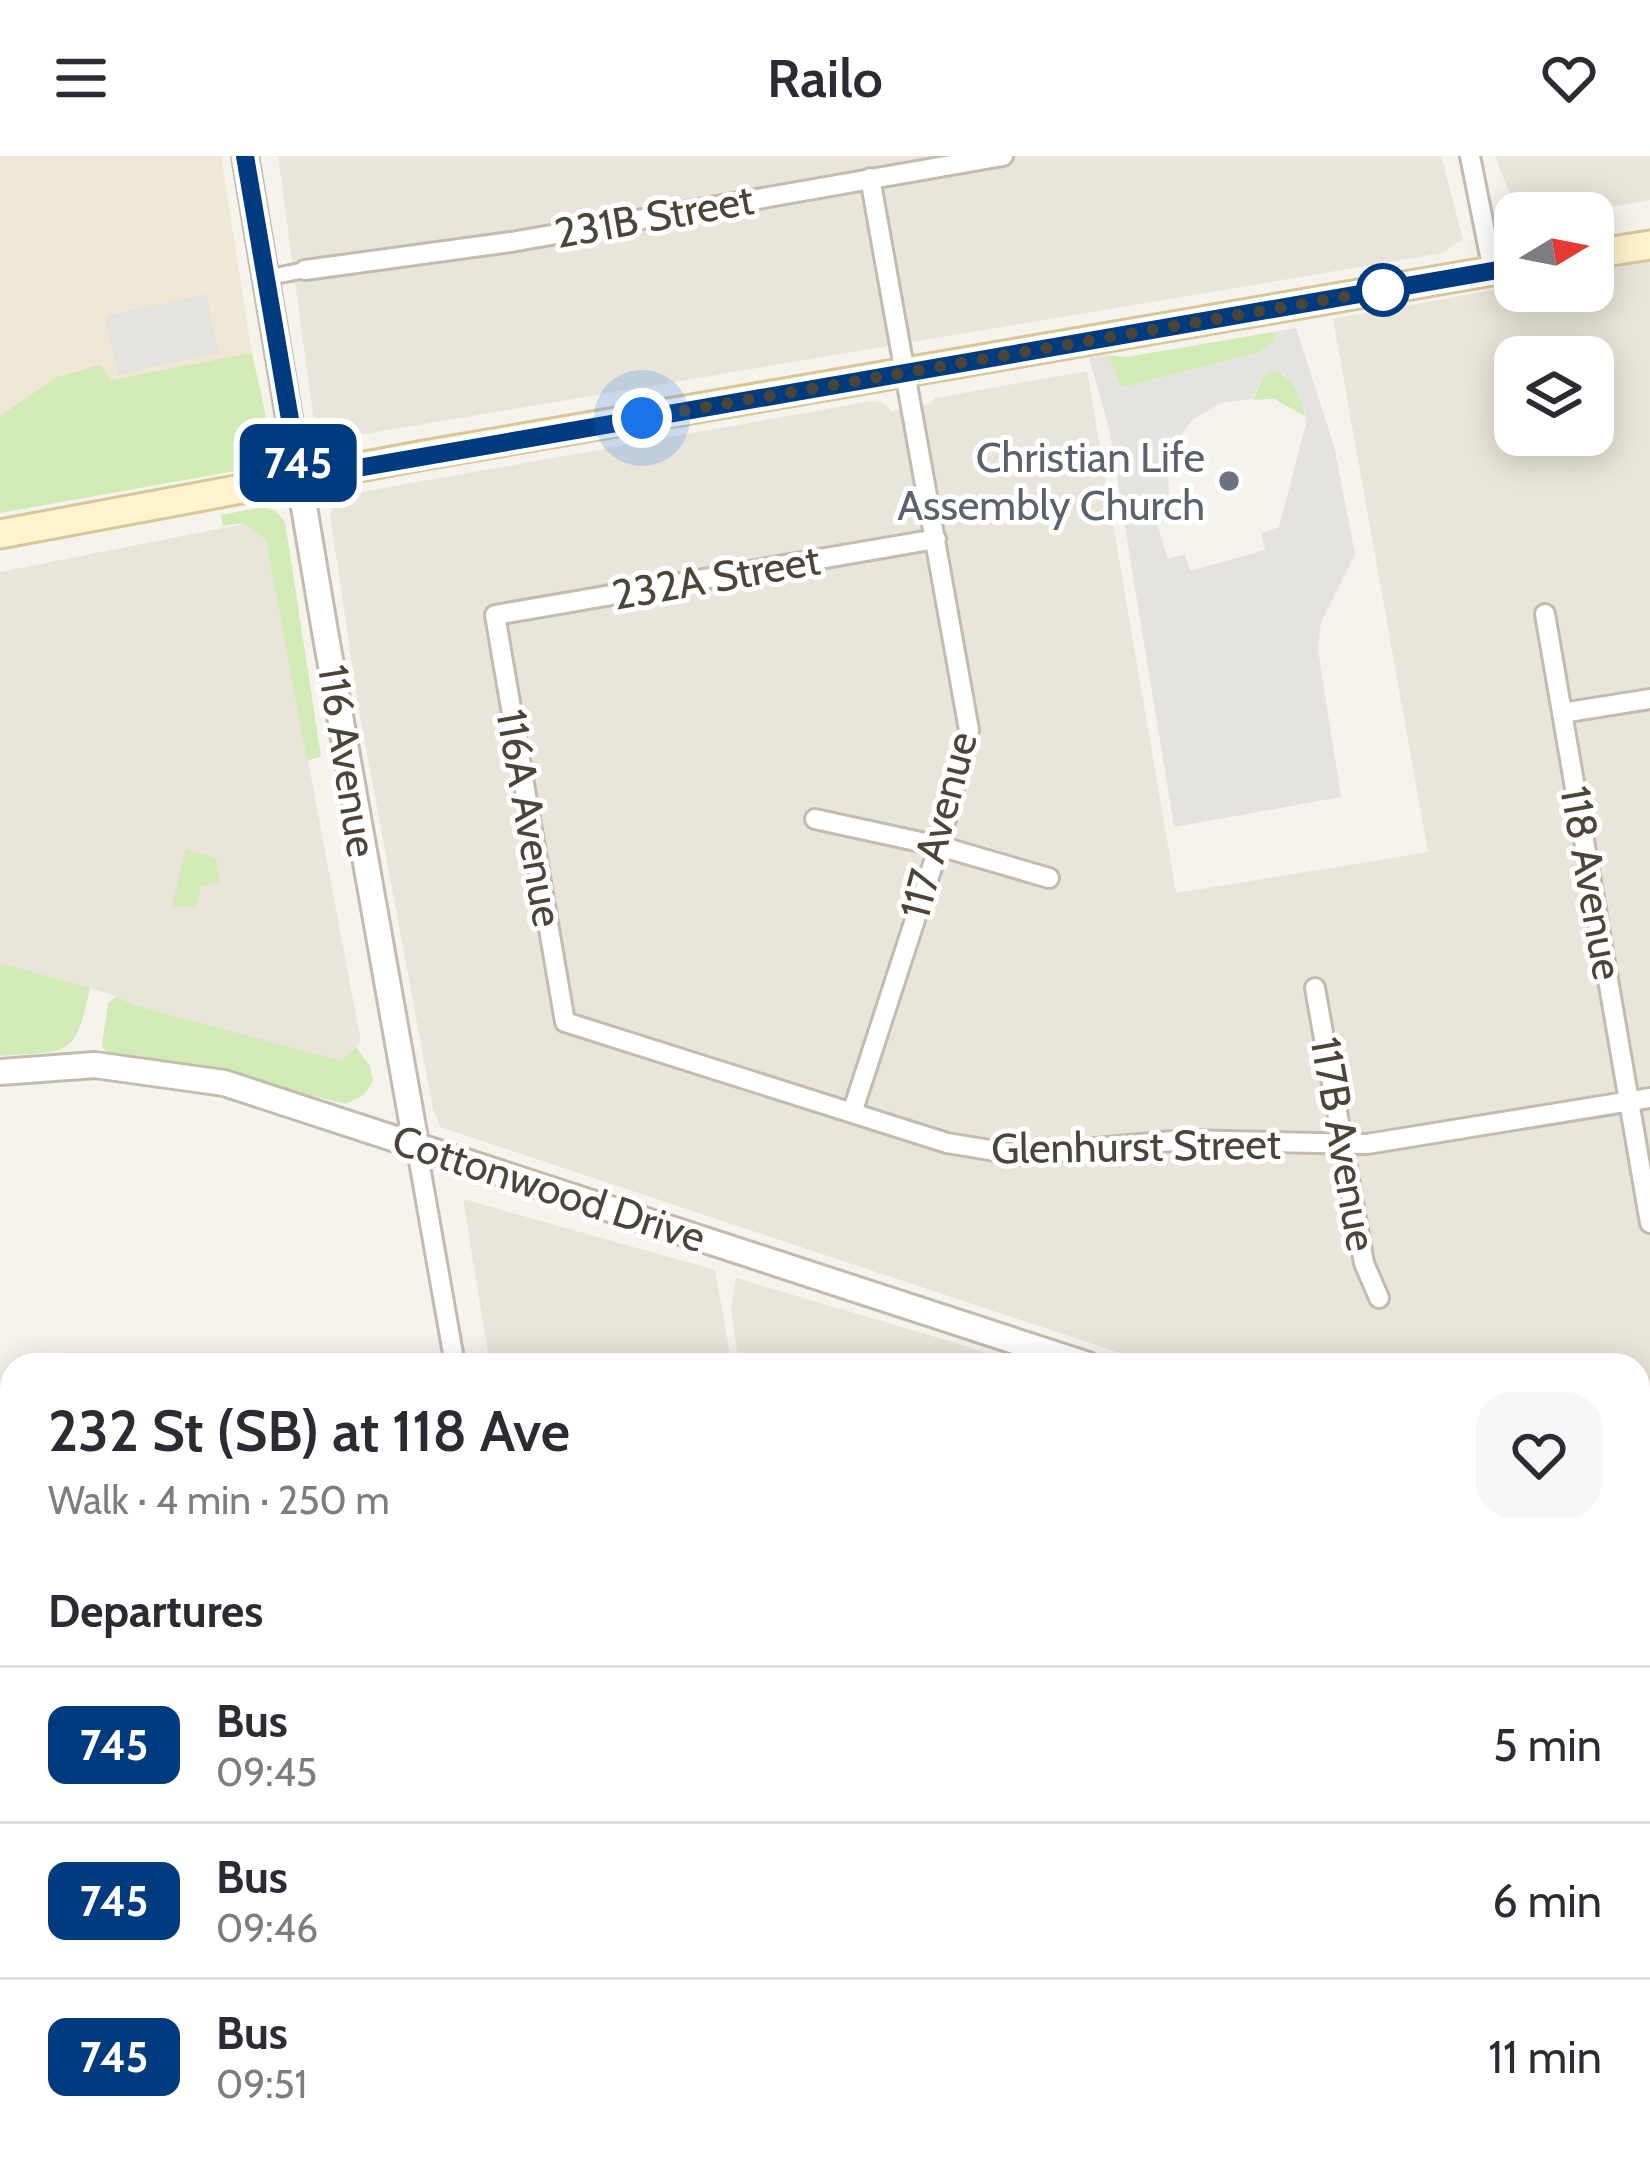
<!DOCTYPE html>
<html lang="en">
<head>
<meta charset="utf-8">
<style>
  body { margin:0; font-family:Cabin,sans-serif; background:#f7f7f7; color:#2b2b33; height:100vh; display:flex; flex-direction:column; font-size:45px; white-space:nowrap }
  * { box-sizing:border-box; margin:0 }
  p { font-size:39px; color:#7c7c81 }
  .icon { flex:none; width:66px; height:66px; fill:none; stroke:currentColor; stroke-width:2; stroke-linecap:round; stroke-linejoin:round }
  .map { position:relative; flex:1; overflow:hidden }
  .panel { position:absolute; left:0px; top:1197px; width:1650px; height:807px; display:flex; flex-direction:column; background:#fff; border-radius:36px 36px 0 0; box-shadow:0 6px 30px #0003 }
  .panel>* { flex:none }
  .badge { padding:0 24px; border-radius:18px; font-size:42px; line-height:78px }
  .needle { width:78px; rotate:80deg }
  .buttons { position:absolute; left:1494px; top:36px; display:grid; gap:24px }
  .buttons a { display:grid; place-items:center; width:120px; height:120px; border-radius:24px; background:#fff; box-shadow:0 6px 30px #0003; font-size:60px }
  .you { position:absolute; width:60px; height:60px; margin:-30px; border:9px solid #fff; border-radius:50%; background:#1a73e8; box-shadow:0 0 0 18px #1a73e833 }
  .map>.badge { position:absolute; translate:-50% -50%; box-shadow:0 0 0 6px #fff }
  h2 { padding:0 48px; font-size:45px; line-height:108px }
  .round { display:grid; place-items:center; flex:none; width:126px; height:126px; border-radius:36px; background:#f7f7f7 }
  .summary { display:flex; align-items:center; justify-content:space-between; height:204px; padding:0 48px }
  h1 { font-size:57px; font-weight:600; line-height:90px }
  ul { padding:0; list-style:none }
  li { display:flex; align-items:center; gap:36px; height:156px; padding:0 48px; border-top:3px solid #e1e1e2 }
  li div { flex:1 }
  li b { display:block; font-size:45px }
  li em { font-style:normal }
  li .badge { min-width:132px; font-weight:700; text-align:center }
  header { display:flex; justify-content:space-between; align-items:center; height:156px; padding:0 48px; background:#fff; font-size:54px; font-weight:600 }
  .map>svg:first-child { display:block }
  .residential { fill:#eae5da; fill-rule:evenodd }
  .education { fill:#efe8d6 }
  .green { fill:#d2eab5 }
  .parking { fill:#e5e3e0; fill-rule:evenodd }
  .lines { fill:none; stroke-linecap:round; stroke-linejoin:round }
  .stream { stroke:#a9d4f2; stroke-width:6 }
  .pedestrian-casing { stroke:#c2bbae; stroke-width:20 }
  .minor-casing { stroke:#c2bbae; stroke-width:24 }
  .tertiary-casing { stroke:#c2bbae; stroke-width:30 }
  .secondary-casing { stroke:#d6c79b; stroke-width:33 }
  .pedestrian { stroke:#fff; stroke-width:14 }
  .minor { stroke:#fff; stroke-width:18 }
  .tertiary { stroke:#fff; stroke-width:24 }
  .secondary { stroke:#fff3cd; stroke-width:27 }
  .line-casing { stroke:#fff; stroke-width:27 }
  .line { stroke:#003b80; stroke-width:18 }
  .walk { stroke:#4b4439; stroke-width:12; stroke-dasharray:0 21.6 }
  .stop-dot { fill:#fff; stroke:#003b80; stroke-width:6 }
  .worship-dot { fill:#6b7280; stroke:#fff; stroke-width:4.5 }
  .labels { text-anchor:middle; stroke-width:10; stroke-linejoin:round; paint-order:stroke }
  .street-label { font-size:42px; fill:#4b4439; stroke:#fff }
  .worship-label { font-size:42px; fill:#5b616d; stroke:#fff; text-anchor:end }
</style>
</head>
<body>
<header><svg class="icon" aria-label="menu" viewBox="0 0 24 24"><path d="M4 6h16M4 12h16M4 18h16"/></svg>Railo<svg class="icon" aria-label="heart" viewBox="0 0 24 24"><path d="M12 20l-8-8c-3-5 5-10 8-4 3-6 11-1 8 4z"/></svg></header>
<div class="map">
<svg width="1650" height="2002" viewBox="0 0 1650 2002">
  <rect width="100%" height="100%" fill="#f6f3ec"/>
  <path class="residential" d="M278 0H1441L1463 83 1443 97 341 282 314 266Z
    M1495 0H1650V44L1573 57H1517Z
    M1650 105V1575L1638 1566V1209H1156L440 971 433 953 358 549 330 358 339 340 872 245 882 246 891 255 930 248 935 242 1087 215 1176 737 1428 696 1333 163 1515 130V135H1593V115ZM1515 201H1593V279H1515Z
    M243 368 266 382 361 886 341 906 133 849 117 840 0 807V416Z
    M463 1043 715 1114 732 1209H490Z
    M736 1122 959 1188 1020 1209H739L731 1153Z"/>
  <path class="education" d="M0 0H221L262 262 0 349Z"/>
  <path class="green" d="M1273 176 1277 185 1260 196 1122 232 1107 199 1126 201Z
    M252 197C258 232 278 280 258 311L0 357V260L57 221 100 209 111 224Z
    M1272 214C1292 218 1302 241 1305 260L1274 243 1253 244 1265 218Z
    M263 351 276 355 285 366 321 600 307 605 266 383 242 367 223 370 221 359Z
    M186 693 216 702 220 726 201 730 196 751 172 750Z
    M0 807 90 832C75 904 69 894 0 900Z
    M117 840 133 849 341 905 356 891 370 910 373 925 364 939 346 948 217 916 108 898 102 890 108 847Z
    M1638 1613 1650 1623V2002H1420L1346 1996 1340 2002H0V1830L12 1828V1992H1638Z"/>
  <path class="parking" d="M206 138 219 196 118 219 105 160Z
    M1296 172 1334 290 1355 398 1321 466 1318 494 1341 641 1174 671 1109 272 1089 202 1107 199 1122 232 1260 196 1276 185 1273 176ZM1275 215 1284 218 1294 230 1305 255 1306 268 1279 371 1261 377 1265 394 1190 415 1185 398 1168 403 1157 367 1170 362 1168 317 1179 298 1171 293 1192 264 1221 247 1252 243 1265 219Z"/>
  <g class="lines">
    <path class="stream" d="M1638 1903 1650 1908
      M0 1995 39 2002
      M406 2002 427 1992"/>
    <g class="pedestrian-casing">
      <path id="pedestrian" d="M265 122 305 114"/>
    </g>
    <g class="minor-casing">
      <path id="minor" d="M1470 0 1493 115
        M305 114 511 86 1003 0
        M936 383 495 459 565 866 947 987 1020 999 1184 984 1367 988 1650 942
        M1545 458 1650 1067
        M1562 557 1650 543
        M815 663 939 690 1049 722
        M1315 832 1364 1107 1379 1142
        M852 957 939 690 969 574 870 22
        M416 988 455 1209
        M1638 1350 1650 1348"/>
    </g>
    <g class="tertiary-casing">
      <path id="tertiary" d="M245 0C299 330 356 659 416 988
        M0 916 95 909 224 927 1088 1209
        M1638 1579 1650 1589"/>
    </g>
    <g class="secondary-casing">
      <path id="secondary" d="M1593 98 1650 89
        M0 378 424 299 1515 111"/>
    </g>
    <use href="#pedestrian" class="pedestrian"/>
    <use href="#minor" class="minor"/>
    <use href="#tertiary" class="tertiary"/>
    <use href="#secondary" class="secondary"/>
  </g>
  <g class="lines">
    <g class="line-casing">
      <path id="line" d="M245 0 300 322 1515 111"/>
    </g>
    <use href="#line" class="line"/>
    <path class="walk" d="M642 262 1383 134"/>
  </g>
  <circle class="stop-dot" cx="1383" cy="134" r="24"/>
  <circle class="worship-dot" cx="1229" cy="325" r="12"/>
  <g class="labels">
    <g class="street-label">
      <text transform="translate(654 60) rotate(-10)" y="15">231B Street</text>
      <text transform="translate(716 421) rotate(-10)" y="15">232A Street</text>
      <text transform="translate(348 605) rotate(81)" y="15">116 Avenue</text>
      <text transform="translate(530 662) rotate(80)" y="15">116A Avenue</text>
      <text transform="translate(938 669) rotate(-75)" y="15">117 Avenue</text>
      <text transform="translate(1592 727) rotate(80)" y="15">118 Avenue</text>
      <text transform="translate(1344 988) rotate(80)" y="15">117B Avenue</text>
      <text transform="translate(1136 990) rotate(-1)" y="15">Glenhurst Street</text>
      <text transform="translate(549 1032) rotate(18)" y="15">Cottonwood Drive</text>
    </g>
    <g class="worship-label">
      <text x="1205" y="316">Christian Life<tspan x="1205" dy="48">Assembly Church</tspan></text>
    </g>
  </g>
</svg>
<div class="buttons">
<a><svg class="needle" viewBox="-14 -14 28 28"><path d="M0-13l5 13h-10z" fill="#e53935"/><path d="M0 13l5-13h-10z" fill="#7c7c81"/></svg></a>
<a><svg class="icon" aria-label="layers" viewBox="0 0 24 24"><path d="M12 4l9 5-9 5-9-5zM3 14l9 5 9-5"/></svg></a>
</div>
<div class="you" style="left:642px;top:262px"></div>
<b class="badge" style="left:298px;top:307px;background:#003b80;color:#fff">745</b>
<section class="panel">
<div class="summary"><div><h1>232 St (SB) at 118 Ave</h1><p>Walk · 4 min · 250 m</p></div><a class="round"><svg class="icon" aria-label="heart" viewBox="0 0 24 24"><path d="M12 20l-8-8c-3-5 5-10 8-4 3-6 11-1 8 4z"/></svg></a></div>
<h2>Departures</h2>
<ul>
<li><span class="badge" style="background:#003b80;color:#fff">745</span><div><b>Bus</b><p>09:45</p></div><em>5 min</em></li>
<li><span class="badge" style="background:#003b80;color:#fff">745</span><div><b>Bus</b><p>09:46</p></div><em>6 min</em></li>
<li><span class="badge" style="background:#003b80;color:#fff">745</span><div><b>Bus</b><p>09:51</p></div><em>11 min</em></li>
</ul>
</section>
</div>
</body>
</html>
